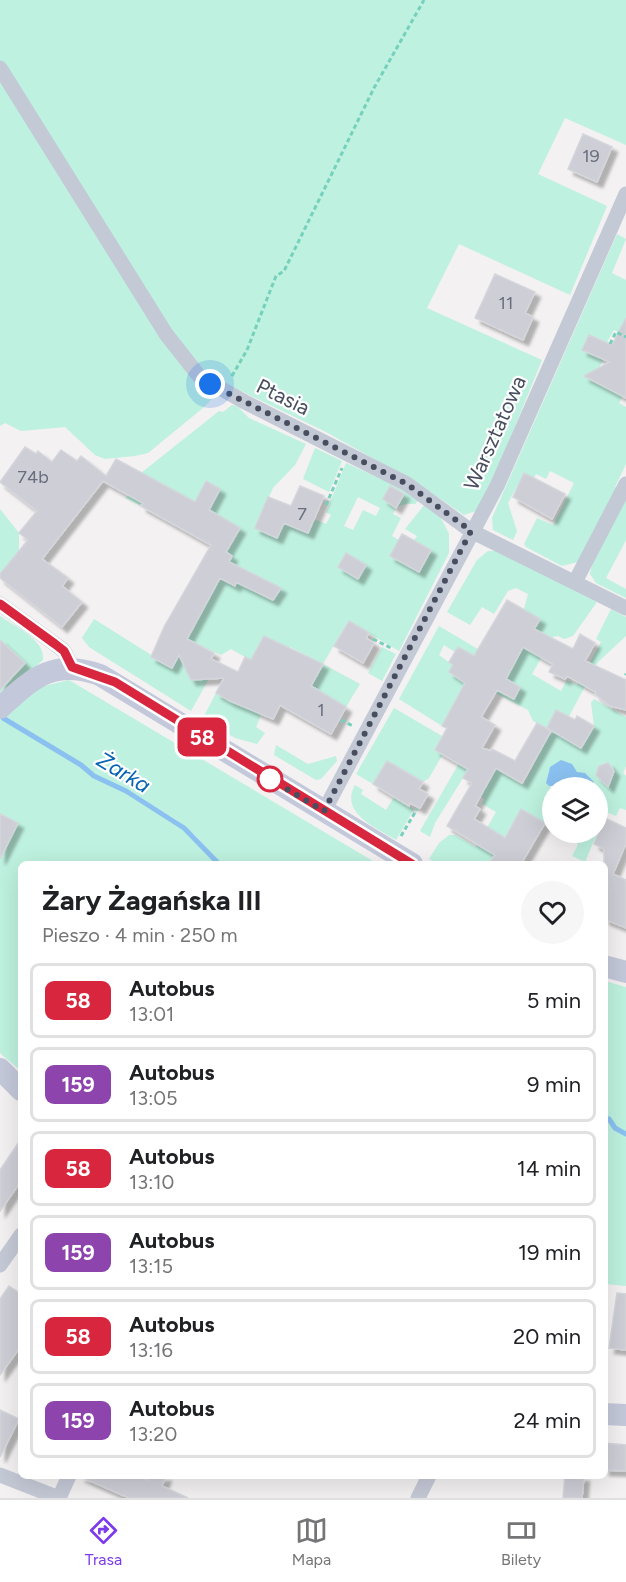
<!DOCTYPE html>
<html lang="pl">
<head>
<meta charset="utf-8">
<style>
  body { margin:0; font-family:Figtree,sans-serif; background:#f6f6f6; color:#202124; height:100vh; display:flex; flex-direction:column; font-size:22px; white-space:nowrap }
  * { box-sizing:border-box; margin:0 }
  p { font-size:20px; color:#757577 }
  .icon { flex:none; width:33px; height:33px; fill:none; stroke:currentColor; stroke-width:2; stroke-linecap:round; stroke-linejoin:round }
  .map { position:relative; flex:1; overflow:hidden }
  .side { position:absolute; left:18px; top:861px; width:590px; height:618px; display:flex; flex-direction:column; background:#fff; border-radius:9px; box-shadow:0 6px 24px #0002 }
  .side>* { flex:none }
  .badge { padding:0 12px; border-radius:9px; font-size:21px; line-height:39px }
  .fabs { position:absolute; left:542px; top:777px; display:grid; gap:12px }
  .fabs a { display:grid; place-items:center; width:66px; height:66px; border-radius:50%; background:#fff; box-shadow:0 6px 24px #0002; font-size:30px }
  .you { position:absolute; width:30px; height:30px; margin:-15px; border:4px solid #fff; border-radius:50%; background:#1a73e8; box-shadow:0 0 0 9px #1a73e833 }
  .map>.badge { position:absolute; translate:-50% -50%; box-shadow:0 0 0 3px #fff }
  .round { display:grid; place-items:center; flex:none; width:63px; height:63px; border-radius:32px; background:#f6f6f6 }
  .head { display:flex; align-items:center; justify-content:space-between; height:102px; padding:0 24px }
  h1 { font-size:28px; font-weight:700; line-height:45px }
  ul { padding:0; list-style:none }
  li { display:flex; align-items:center; gap:18px; height:75px; margin:0 12px 9px; padding:0 12px; border:3px solid #e0e0e0; border-radius:9px }
  li div { flex:1 }
  li b { display:block; font-size:22px }
  li em { font-style:normal }
  li .badge { min-width:66px; font-weight:700; text-align:center }
  .tab-bar { display:flex; justify-content:space-around; align-items:center; height:84px; border-top:2px solid #e0e0e0; background:#fff; font-size:16px; color:#757577 }
  .tab-bar a { display:grid; justify-items:center; gap:3px }
  .tab-bar .active { color:#7c3aed }
  .map>svg:first-child { display:block }
  .green { fill:#bef1df; fill-rule:evenodd }
  .water { fill:#8ac1f0 }
  .lines { fill:none; stroke-linecap:round; stroke-linejoin:round }
  .stream { stroke:#8ac1f0; stroke-width:5 }
  .building { fill:#cdced6; stroke:#d5d5dc; stroke-width:1.5; filter:url(#shadow) }
  .path { stroke:#75d1bb; stroke-width:3; stroke-dasharray:4.5 3; stroke-linecap:butt }
  .street { stroke:#c4c9d6; stroke-width:15 }
  .secondary { stroke:#c3c8da; stroke-width:22 }
  .line-casing { stroke:#fff; stroke-width:14 }
  .line { stroke:#d7263d; stroke-width:9 }
  .walk { stroke:#484e5f; stroke-width:6; stroke-dasharray:0 10.8 }
  .stop-dot { fill:#fff; stroke:#d7263d; stroke-width:3 }
  .labels { text-anchor:middle; stroke-width:4.5; stroke-linejoin:round; paint-order:stroke }
  .number-label { font-size:18px; fill:#696e7d }
  .street-label { font-size:21px; fill:#484e5f; stroke:#fff }
  .water-label { font-size:22px; font-style:italic; fill:#0763b3; stroke:#fff }
</style>
</head>
<body>
<div class="map">
<svg width="626" height="1498" viewBox="0 0 626 1498">
  <defs>
    <filter id="shadow"><feDropShadow dx="5.5" dy="5.5" stdDeviation="1.5" flood-color="#0004"/></filter>
  </defs>
  <rect width="100%" height="100%" fill="#f3f1f1"/>
  <path class="green" d="M0 0H626V145L565 118 538 174 607 206 570 295 459 244 427 308 542 360 492 483 476 511 464 515 417 483 326 432 237 389 221 390 203 408 148 453 135 456 105 459 95 455 65 427 21 431 5 423 0 426Z
    M617 234 626 239 612 273 626 280V336L614 330 606 344 610 347 593 380 623 396 619 403 626 407V464L615 487 619 489 578 562 562 566 526 547 524 544 537 518 553 525 574 483 550 471 546 479 536 474 532 482 522 477 508 503 517 531 513 540 493 530 492 518Z
    M232 405 237 406 249 418 306 444 295 465 273 488 259 520 258 529 277 538 284 523 308 533 314 519 326 524 331 515 326 512 346 463 401 488 419 500 415 504C406 504 397 503 393 514L401 518 392 536 399 540 390 556 419 572 431 550 414 540 417 536 405 529 425 504 441 518 449 534V553L399 651 348 621 323 664 360 684 346 707 311 686 323 664 290 647 256 727 265 733 257 744 235 738 203 718 216 693 239 704 245 657 231 649 221 655 201 646 211 675 191 711 89 647 82 638 94 619 172 668 232 556 226 552 240 528 156 481 141 506 125 498 129 495 141 473 219 411 223 412ZM358 497 380 508 376 516 363 510 353 530 344 526Z
    M315 448 342 461 329 492 303 479Z
    M626 499V540L606 578 626 589V598L596 583 590 574 593 560Z
    M0 509 19 533V552L0 574Z
    M488 551H496L597 602 573 636 564 639 558 636 553 637 532 674 561 691 567 680 577 685 601 642 596 639 611 609 626 617V636L598 662 559 735 582 747 594 726 591 703 594 699 626 717V766L623 773 626 776V810L620 808 616 816 606 812 585 862 572 856 578 845 573 837 575 833 597 832V788L593 787 595 784C580 769 570 770 549 770L546 783 552 788V820L545 823 521 809 489 864H437L429 859 439 843 449 835H455L476 847 496 812 482 804 484 799 472 791 484 790 496 769 523 785 551 731 533 721 528 710 495 693 484 662 459 647 455 652 444 645 439 655 453 665 449 673 468 684 462 689 442 726 399 699 439 626 503 664 510 671 528 639 524 609 528 594 516 588 508 591 494 614 482 607 470 625 447 612 477 560Z
    M0 616C14 626 46 640 43 660L0 699Z
    M382 647 396 654 382 681 368 673Z
    M69 680 378 864H220L195 835 175 819 127 790 94 775 82 764 5 716 40 687Z
    M394 708 442 736 435 749 443 754 429 778 423 782 388 761 373 784 356 774Z
    M3 718 81 765 93 777 126 792 174 821 192 835 218 864H21V1071L0 1053V720Z
    M276 745 308 764 336 756 337 761 321 779 316 780 274 755Z
    M466 751 476 757 435 823 430 837 420 831Z
    M355 785 363 790 361 794 386 810 394 797 414 809 396 840C377 828 339 813 355 785Z
    M605 981 626 987V1132L616 1127 610 1118 605 1117Z
    M604 1119 609 1120 615 1129 626 1134V1286L605 1284Z"/>
  <path class="water" d="M561 760 572 764 577 772 585 773 594 782 593 787 549 786 546 783 550 767Z"/>
  <g class="lines">
    <path class="stream" d="M3 718 81 765 94 776 126 791 184 828 219 864
      M604 1118 609 1119 615 1128 626 1134"/>
  </g>
  <path class="building" d="M583 134 612 147 597 182 568 169Z
    M495 274 535 292 525 313 533 317 523 340 475 318Z
    M626 318V398L584 376 610 362 582 350 589 335 612 345Z
    M25 447 36 454 38 451 52 462 61 450 77 461 81 456 106 476 116 459 195 502 206 481 220 489 209 510 240 528 226 552 232 556 229 562 281 588 273 600 236 582 235 586 220 578 187 639 214 653 211 659 238 672 245 657 251 660 264 636 323 664 311 686 346 707 331 734 280 705 273 719 230 701 216 693 224 678 191 680 179 655 172 668 151 657 164 627 211 545 141 506 143 503 103 481 42 559 68 578 62 586 82 602 62 627 0 578V574L28 540 19 533 37 511 0 482Z
    M524 473 565 494 552 519 513 497Z
    M300 486 324 496 308 533 284 523 277 538 255 528 268 497 291 506Z
    M390 486 404 494 396 508 383 499Z
    M402 534 431 550 419 572 390 556Z
    M346 553 366 565 358 579 338 567Z
    M507 600 540 619 534 629 573 649 580 634 595 643 585 661 626 680V710L610 706 595 694 596 692 567 676 565 679 549 672 553 664 523 647 506 679 520 687 514 699 497 690 481 717 495 725 482 748 491 751 492 749 515 761 537 723 551 731 522 783 496 768 475 806 480 809 474 819 505 838 521 809 545 823 521 864H489L495 855 447 826 472 783 463 778 468 769 435 750 447 728 442 726 465 683 449 672 453 665 449 662 458 647 474 656Z
    M349 621 369 633 366 638 374 643 363 663 334 646Z
    M0 640 25 663 0 690Z
    M556 710 575 720 577 716 594 726 581 748 547 728Z
    M387 761 423 782 419 789 428 794 420 808 410 803 409 806 373 784Z
    M608 763 614 771 608 787 596 775 599 766Z
    M0 814 18 823 0 859Z
    M605 818 626 828V843L613 874 626 880V928L604 919V849L594 844Z
    M21 1139V1181L0 1211V1170Z
    M9 1286 21 1294V1346L0 1375V1299Z
    M617 1293 626 1294V1350L609 1348Z
    M0 1410 19 1419 0 1457Z
    M604 1443 626 1445V1471L604 1470Z
    M79 1476H137L148 1480 150 1476H166L162 1486 188 1498H129Z
    M565 1476H584L582 1498H563Z"/>
  <g class="lines">
    <path class="path" d="M610 344 616 332 626 337
      M232 376 247 350 276 276 284 271 374 88 424 0
      M326 505 342 468
      M373 639 393 649
      M625 675 626 674
      M341 720 353 726
      M401 836 417 809"/>
    <path class="street" d="M0 68 166 334 199 376 243 401 407 484 471 531 626 608
      M575 582 626 484
      M0 604 55 644 64 651 72 667
      M324 811 497 486 626 194
      M0 1265 21 1235
      M0 1475 59 1498
      M59 1498 69 1476
      M418 1498 429 1476"/>
    <path class="secondary" d="M0 708C33 678 53 658 100 675L412 864
      M604 966 626 972
      M0 1069 21 1090
      M604 1414 626 1415"/>
  </g>
  <g class="lines">
    <g class="line-casing">
      <path id="line" d="M0 604 55 644 64 651 72 667 115 682 412 864"/>
    </g>
    <use href="#line" class="line"/>
    <path class="walk" d="M210 384 407 484 471 531 324 811 270 779"/>
  </g>
  <circle class="stop-dot" cx="270" cy="779" r="12"/>
  <g class="labels">
    <g class="number-label">
      <text x="591" y="162">19</text>
      <text x="506" y="309">11</text>
      <text x="33" y="483">74b</text>
      <text x="302" y="520">7</text>
      <text x="321" y="716">1</text>
    </g>
    <g class="street-label">
      <text transform="translate(283 397) rotate(26)" y="7">Ptasia</text>
      <text transform="translate(495 433) rotate(-66)" y="7">Warsztatowa</text>
    </g>
    <g class="water-label">
      <text transform="translate(124 772) rotate(31)" y="8">Żarka</text>
    </g>
  </g>
</svg>
<div class="fabs">
<a><svg class="icon" aria-label="layers" viewBox="0 0 24 24"><path d="M12 4l9 5-9 5-9-5zM3 14l9 5 9-5"/></svg></a>
</div>
<div class="you" style="left:210px;top:384px"></div>
<b class="badge" style="left:202px;top:737px;background:#d7263d;color:#fff">58</b>
<section class="side">
<div class="head"><div><h1>Żary Żagańska III</h1><p>Pieszo · 4 min · 250 m</p></div><a class="round"><svg class="icon" aria-label="heart" viewBox="0 0 24 24"><path d="M12 20l-8-8c-3-5 5-10 8-4 3-6 11-1 8 4z"/></svg></a></div>
<ul>
<li><span class="badge" style="background:#d7263d;color:#fff">58</span><div><b>Autobus</b><p>13:01</p></div><em>5 min</em></li>
<li><span class="badge" style="background:#8e44ad;color:#fff">159</span><div><b>Autobus</b><p>13:05</p></div><em>9 min</em></li>
<li><span class="badge" style="background:#d7263d;color:#fff">58</span><div><b>Autobus</b><p>13:10</p></div><em>14 min</em></li>
<li><span class="badge" style="background:#8e44ad;color:#fff">159</span><div><b>Autobus</b><p>13:15</p></div><em>19 min</em></li>
<li><span class="badge" style="background:#d7263d;color:#fff">58</span><div><b>Autobus</b><p>13:16</p></div><em>20 min</em></li>
<li><span class="badge" style="background:#8e44ad;color:#fff">159</span><div><b>Autobus</b><p>13:20</p></div><em>24 min</em></li>
</ul>
</section>
</div>
<nav class="tab-bar">
<a class="active"><svg class="icon" aria-label="directions" viewBox="0 0 24 24"><path d="M12 3l9 9-9 9-9-9zM9 14v-3h6M13 9l2 2-2 2"/></svg>Trasa</a>
<a><svg class="icon" aria-label="map" viewBox="0 0 24 24"><path d="M3 6l6-2 6 2 6-2v14l-6 2-6-2-6 2zM9 4v14M15 6v14"/></svg>Mapa</a>
<a><svg class="icon" aria-label="tickets" viewBox="0 0 24 24"><path d="M3 7h18v10H3zM15 7v10"/></svg>Bilety</a>
</nav>
</body>
</html>
